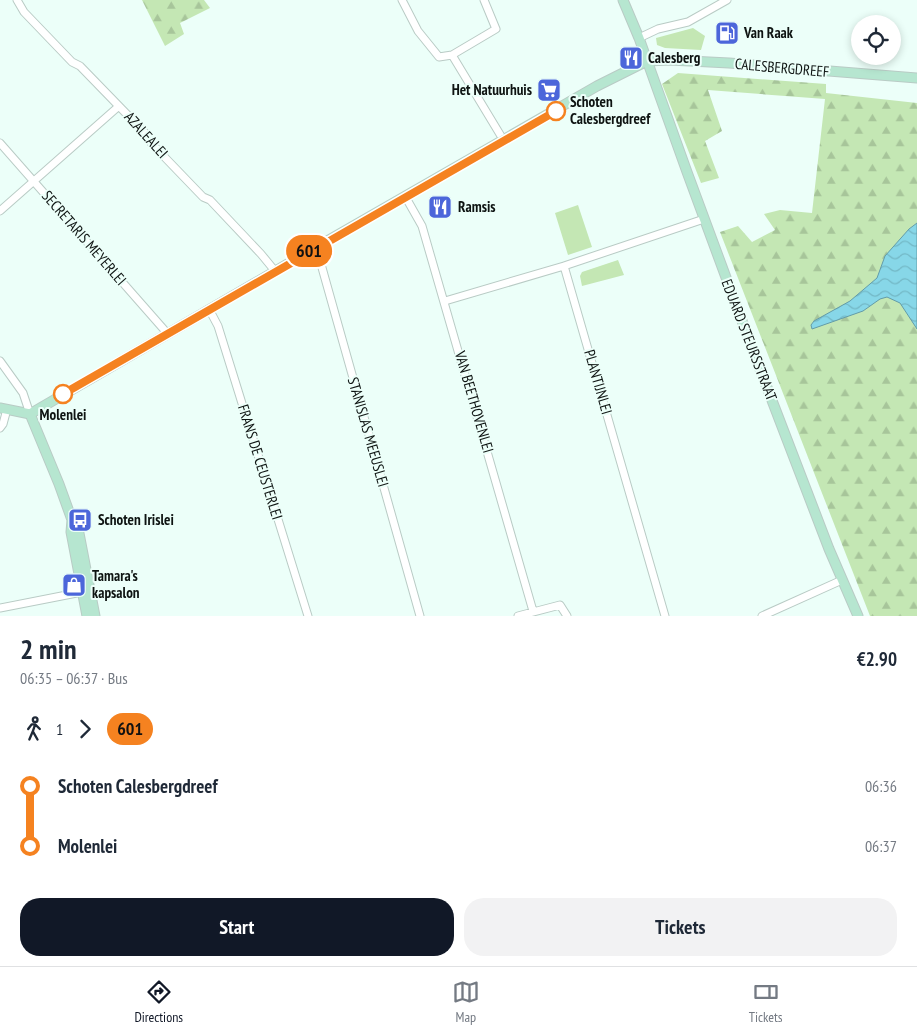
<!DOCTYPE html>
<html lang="en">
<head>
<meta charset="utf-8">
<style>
  body { margin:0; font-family:"PT Sans Narrow",sans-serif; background:#f2f2f3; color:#1f2937; height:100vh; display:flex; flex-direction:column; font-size:19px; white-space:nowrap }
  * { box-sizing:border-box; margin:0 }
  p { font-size:16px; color:#747a83 }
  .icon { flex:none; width:28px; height:28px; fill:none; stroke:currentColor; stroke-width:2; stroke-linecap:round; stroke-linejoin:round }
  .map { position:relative; height:616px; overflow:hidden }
  .sheet { display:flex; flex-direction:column; background:#fff; flex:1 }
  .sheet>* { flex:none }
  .badge { padding:0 10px; border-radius:16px; font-size:18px; line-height:32px }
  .fabs { position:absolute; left:851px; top:15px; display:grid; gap:10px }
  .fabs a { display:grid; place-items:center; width:50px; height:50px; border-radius:50%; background:#fff; box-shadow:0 2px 8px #0003; font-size:25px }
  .map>.badge { position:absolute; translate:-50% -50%; box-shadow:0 0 0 2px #fff }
  .legs { display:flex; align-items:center; gap:8px; height:55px; padding:0 20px; font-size:16px }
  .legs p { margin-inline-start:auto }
  .head { display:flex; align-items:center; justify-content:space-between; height:85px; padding:0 20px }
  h1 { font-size:28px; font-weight:800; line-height:38px }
  .primary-button { display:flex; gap:10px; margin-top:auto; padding:10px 20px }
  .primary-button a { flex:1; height:58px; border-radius:20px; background:#111827; color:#fff; font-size:20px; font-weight:800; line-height:58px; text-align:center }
  .primary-button a+a { background:#f2f2f3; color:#1f2937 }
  ul { padding:0 20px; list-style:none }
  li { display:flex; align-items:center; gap:18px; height:60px; font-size:19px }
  li i { display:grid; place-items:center; width:8px; height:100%; margin:0 6px; background:currentColor }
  li i::after { content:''; width:12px; height:12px; margin:-6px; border:4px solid; border-radius:50%; background:#fff }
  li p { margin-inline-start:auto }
  li:first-child i { background:linear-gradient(#0000 50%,currentColor 0) }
  li:last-child i { background:linear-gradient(currentColor 50%,#0000 0) }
  .tabs { display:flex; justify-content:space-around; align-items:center; height:70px; border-top:1px solid #e0e1e3; background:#fff; font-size:14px; color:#747a83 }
  .tabs a { display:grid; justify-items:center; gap:2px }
  .tabs .selected { color:#111827 }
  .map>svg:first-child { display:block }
  .grass { fill:#c4e7b4 }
  .forest { fill:url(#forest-firs) }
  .water { fill:url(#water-waves); stroke:#639ca8 }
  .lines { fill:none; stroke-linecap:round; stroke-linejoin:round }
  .street-casing { stroke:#b9cbc5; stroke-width:9 }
  .secondary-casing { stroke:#b9cbc5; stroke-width:11 }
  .street { stroke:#fff; stroke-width:7 }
  .secondary { stroke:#b6e6d0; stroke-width:9 }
  .line-1-casing { stroke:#fff; stroke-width:11 }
  .line-1 { stroke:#f58220; stroke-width:8 }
  .stop-1-dot { fill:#fff; stroke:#f58220; stroke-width:2.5 }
  .labels { text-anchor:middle; stroke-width:4; stroke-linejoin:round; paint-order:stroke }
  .poi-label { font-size:15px; font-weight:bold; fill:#0e1412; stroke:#ecfff9; text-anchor:start }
  .street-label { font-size:15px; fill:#0e1412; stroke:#ecfff9 }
  .stop-label { font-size:15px; font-weight:bold; fill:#0e1412; stroke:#ecfff9; text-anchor:start }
</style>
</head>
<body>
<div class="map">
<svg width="917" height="616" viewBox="0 0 917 616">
  <defs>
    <pattern id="forest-firs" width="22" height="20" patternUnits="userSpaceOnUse" patternTransform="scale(1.25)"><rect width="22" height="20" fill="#c4e7b4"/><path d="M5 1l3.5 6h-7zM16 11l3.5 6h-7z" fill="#a7c59a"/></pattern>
    <pattern id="water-waves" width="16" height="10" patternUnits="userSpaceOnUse" patternTransform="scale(1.25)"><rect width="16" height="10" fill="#87d7e8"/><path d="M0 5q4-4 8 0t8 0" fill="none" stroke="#73b8c6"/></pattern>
  </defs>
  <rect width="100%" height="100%" fill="#ecfff9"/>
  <path class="grass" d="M693 28 705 36 701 50 665 48 657 45 656 38Z
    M578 205 592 247 568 255 555 213Z
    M618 260 624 275 582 286 580 276 582 272Z"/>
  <path class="forest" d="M142 0H204L210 8 180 23 184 34 165 46Z
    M678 73 826 84V93L917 103V616H870L720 232 738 226 752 242 775 230 764 214 780 210 812 213 825 99 708 90 722 131 705 141 719 178 701 183 662 84Z"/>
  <path class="water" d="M917 223V329L900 303 887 297 880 299 863 311 812 329 811 325 814 321 850 301 877 278 885 256 909 229Z"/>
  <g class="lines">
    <g class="street-casing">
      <path id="street" d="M17 0 24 12 72 62 80 66 147 135 151 143 203 197 210 200 261 254 275 271
        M402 0 418 31 439 57 452 55 496 29 484 0
        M639 38 658 29 688 22 727 0
        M452 55 504 141
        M0 143 167 333
        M405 196 422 226 533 611
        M0 211 119 106
        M315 248 319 257 420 616
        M564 266 704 219
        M445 301 564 266 665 616
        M209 309 218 326 308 616
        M0 361 23 393 30 414
        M0 428 3 424 7 409
        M0 608 87 591
        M518 616 560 605 567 616
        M762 616 842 580"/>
    </g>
    <g class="secondary-casing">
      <path id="secondary" d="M623 0 639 38 687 172 758 364 829 549 858 616
        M0 408 30 414
        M30 414 315 248 597 86 647 61 670 60 729 63 917 78
        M30 414 59 484 72 520 78 528 95 616
        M72 520 71 532 87 616"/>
    </g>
    <use href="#street" class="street"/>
    <use href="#secondary" class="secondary"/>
  </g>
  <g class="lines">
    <g class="line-1-casing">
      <path id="line-1" d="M63 394 556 111"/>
    </g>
    <use href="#line-1" class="line-1"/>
  </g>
  <defs>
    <g id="fuel-square" transform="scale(1.25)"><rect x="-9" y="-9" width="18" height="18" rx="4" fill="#4c66da" stroke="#ecfff9"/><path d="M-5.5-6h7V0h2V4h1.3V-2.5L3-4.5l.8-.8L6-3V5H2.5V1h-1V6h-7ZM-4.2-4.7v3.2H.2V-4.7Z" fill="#fff"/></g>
    <g id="restaurant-square" transform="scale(1.25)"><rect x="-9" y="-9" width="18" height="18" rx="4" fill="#4c66da" stroke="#ecfff9"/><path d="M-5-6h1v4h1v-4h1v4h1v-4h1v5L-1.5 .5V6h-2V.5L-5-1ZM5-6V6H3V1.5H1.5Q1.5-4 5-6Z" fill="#fff"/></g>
    <g id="supermarket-square" transform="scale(1.25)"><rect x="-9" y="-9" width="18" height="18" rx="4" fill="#4c66da" stroke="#ecfff9"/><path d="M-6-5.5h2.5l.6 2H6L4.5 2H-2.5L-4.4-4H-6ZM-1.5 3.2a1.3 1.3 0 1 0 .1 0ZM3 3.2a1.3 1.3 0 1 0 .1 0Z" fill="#fff"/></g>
    <g id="bus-square" transform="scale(1.25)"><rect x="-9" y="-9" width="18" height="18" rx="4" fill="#4c66da" stroke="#ecfff9"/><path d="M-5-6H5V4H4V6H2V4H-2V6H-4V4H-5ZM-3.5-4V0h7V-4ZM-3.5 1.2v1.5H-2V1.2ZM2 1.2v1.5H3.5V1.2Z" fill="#fff"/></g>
    <g id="shop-square" transform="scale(1.25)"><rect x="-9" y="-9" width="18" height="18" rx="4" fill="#4c66da" stroke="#ecfff9"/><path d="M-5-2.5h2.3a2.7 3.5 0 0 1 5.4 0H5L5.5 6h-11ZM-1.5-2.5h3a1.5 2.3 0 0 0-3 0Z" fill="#fff"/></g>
  </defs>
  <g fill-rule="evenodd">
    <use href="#fuel-square" x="727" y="33"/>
    <use href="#restaurant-square" x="631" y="58"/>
    <use href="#supermarket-square" x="549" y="90"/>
    <use href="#restaurant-square" x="440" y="207"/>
    <use href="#bus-square" x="80" y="520"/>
    <use href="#shop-square" x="74" y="585"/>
  </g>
  <g class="stop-1-dot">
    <circle cx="556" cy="111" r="9"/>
    <circle cx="63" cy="394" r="9"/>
  </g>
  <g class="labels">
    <g class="poi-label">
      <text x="744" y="38">Van Raak</text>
      <text x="648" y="63">Calesberg</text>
      <text x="532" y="95" text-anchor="end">Het Natuurhuis</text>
      <text x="458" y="212">Ramsis</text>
      <text x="98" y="525">Schoten Irislei</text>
      <text x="92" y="581">Tamara's<tspan x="92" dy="17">kapsalon</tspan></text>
    </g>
    <g class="street-label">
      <text transform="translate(782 68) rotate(5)" y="5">CALESBERGDREEF</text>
      <text transform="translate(146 135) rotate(48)" y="5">AZALEALEI</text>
      <text transform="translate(84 238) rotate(49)" y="5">SECRETARIS MEYERLEI</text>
      <text transform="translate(749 340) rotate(69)" y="5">EDUARD STEURSSTRAAT</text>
      <text transform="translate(598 382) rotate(74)" y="5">PLANTIJNLEI</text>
      <text transform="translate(474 402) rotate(74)" y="5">VAN BEETHOVENLEI</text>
      <text transform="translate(368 432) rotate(74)" y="5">STANISLAS MEEUSLEI</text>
      <text transform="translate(260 462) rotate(73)" y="5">FRANS DE CEUSTERLEI</text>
    </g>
    <g class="stop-label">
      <text x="570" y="107">Schoten<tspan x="570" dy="17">Calesbergdreef</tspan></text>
      <text x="63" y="420" text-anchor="middle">Molenlei</text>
    </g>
  </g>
</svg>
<div class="fabs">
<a><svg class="icon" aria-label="locate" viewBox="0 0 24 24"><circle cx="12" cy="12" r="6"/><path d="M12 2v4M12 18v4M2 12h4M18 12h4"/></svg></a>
</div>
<b class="badge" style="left:309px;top:251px;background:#f58220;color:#111">601</b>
</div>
<section class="sheet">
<div class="head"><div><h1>2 min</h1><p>06:35 – 06:37 · Bus</p></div><b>€2.90</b></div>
<div class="legs"><svg class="icon" aria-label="walk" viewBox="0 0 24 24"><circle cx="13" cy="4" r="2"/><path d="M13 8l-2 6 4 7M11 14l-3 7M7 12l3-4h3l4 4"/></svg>1<svg class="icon" aria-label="forward" viewBox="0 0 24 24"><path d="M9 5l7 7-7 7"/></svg><b class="badge" style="background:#f58220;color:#111">601</b></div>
<ul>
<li><i style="color:#f58220"></i><b>Schoten Calesbergdreef</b><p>06:36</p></li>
<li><i style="color:#f58220"></i><b>Molenlei</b><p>06:37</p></li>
</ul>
<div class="primary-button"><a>Start</a><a>Tickets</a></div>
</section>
<nav class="tabs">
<a class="selected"><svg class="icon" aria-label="directions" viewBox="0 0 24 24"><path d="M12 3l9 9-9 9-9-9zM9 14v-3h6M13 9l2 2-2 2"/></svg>Directions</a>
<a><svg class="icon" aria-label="map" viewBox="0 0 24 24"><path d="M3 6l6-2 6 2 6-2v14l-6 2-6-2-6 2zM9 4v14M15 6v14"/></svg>Map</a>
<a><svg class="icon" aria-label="tickets" viewBox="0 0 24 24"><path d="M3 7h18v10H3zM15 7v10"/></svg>Tickets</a>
</nav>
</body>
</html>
